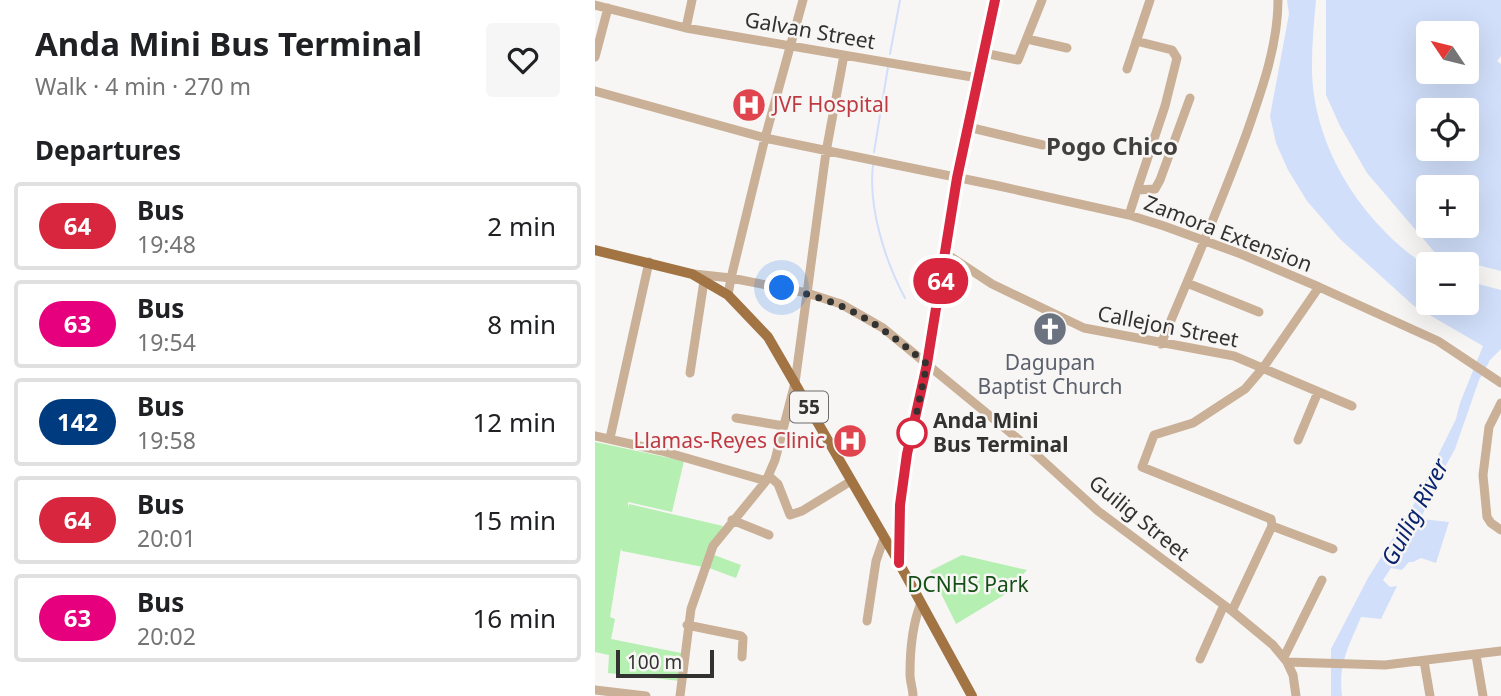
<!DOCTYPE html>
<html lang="en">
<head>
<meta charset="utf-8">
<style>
  body { margin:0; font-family:"Noto Sans",sans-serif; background:#f6f6f6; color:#202124; height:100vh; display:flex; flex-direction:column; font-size:26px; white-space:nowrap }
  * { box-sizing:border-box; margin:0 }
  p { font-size:23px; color:#757577 }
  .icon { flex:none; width:38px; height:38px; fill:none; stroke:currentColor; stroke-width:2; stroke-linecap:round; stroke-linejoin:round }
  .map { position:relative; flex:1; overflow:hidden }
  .panel { display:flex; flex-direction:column; background:#fff; width:595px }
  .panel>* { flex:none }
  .badge { padding:0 14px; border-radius:23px; font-size:24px; line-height:46px }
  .needle { width:46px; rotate:305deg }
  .tools { position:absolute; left:821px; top:21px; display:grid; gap:14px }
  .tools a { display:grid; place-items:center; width:63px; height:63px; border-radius:7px; background:#fff; box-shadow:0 7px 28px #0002; font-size:35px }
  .scale { position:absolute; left:21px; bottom:18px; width:98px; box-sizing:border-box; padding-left:7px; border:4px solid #323231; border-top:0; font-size:19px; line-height:24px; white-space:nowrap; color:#323231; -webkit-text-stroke:5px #f8f6f4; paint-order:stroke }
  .you { position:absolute; width:35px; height:35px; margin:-18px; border:5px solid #fff; border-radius:50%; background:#1a73e8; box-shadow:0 0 0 10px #1a73e833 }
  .map>.badge { position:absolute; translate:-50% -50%; box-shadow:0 0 0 4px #fff }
  h2 { padding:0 35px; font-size:26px; line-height:63px }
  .round { display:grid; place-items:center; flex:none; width:74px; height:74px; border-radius:7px; background:#f6f6f6 }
  .head { display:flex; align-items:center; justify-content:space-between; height:119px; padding:0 35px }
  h1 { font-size:33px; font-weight:700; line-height:52px }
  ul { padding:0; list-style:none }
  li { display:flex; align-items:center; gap:21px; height:88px; margin:0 14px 10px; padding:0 21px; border:4px solid #e0e0e0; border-radius:7px }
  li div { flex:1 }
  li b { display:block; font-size:26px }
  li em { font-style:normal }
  li .badge { min-width:77px; font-weight:700; text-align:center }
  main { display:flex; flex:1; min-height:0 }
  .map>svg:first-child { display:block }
  .green { fill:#b5efb2 }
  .water { fill:#d1dffa; fill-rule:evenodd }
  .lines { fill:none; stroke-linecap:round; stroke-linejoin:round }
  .stream { stroke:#d1dffa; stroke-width:2 }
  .minor { stroke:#cab097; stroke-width:9 }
  .major { stroke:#a27443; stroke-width:10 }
  .line-casing { stroke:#fff; stroke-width:16 }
  .line { stroke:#d7263d; stroke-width:10 }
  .walk { stroke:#323231; stroke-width:7; stroke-dasharray:0 12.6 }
  .stop-dot { fill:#fff; stroke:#d7263d; stroke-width:3.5 }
  .labels { text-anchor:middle; stroke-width:5; stroke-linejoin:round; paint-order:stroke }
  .shield { fill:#f8f6f4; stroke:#6d6d6c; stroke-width:2 }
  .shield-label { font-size:19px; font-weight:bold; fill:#323231 }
  .street-label { font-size:21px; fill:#323231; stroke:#f8f6f4 }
  .health-label { font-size:21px; fill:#be3a42; stroke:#f8f6f4; text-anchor:start }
  .worship-label { font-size:21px; fill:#5b616d; stroke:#f8f6f4 }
  .stop-label { font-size:21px; font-weight:bold; fill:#323231; stroke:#f8f6f4; text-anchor:start }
  .park-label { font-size:21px; fill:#144f17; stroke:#f8f6f4 }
  .water-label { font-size:23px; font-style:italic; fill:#0b246f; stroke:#f8f6f4 }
  .quarter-label { font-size:24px; font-weight:bold; fill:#403f3d; stroke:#f8f6f4 }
</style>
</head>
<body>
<main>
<section class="panel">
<div class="head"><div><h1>Anda Mini Bus Terminal</h1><p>Walk · 4 min · 270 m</p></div><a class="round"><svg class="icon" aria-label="heart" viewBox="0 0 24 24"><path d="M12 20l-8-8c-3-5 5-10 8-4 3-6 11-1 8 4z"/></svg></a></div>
<h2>Departures</h2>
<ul>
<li><span class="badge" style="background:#d7263d;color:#fff">64</span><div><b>Bus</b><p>19:48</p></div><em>2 min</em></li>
<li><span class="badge" style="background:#e6007e;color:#fff">63</span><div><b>Bus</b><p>19:54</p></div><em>8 min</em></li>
<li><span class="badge" style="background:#003b80;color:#fff">142</span><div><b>Bus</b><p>19:58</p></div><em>12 min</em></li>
<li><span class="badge" style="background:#d7263d;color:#fff">64</span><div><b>Bus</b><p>20:01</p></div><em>15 min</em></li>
<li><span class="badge" style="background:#e6007e;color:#fff">63</span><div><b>Bus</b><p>20:02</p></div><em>16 min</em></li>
</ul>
</section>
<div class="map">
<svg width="906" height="696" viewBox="0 0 906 696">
  <rect width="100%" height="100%" fill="#f8f6f4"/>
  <path class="green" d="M0 442 89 461 77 512 33 502V508L34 504 128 526 117 545 108 567 27 551 26 548 15 617 20 619 16 639 86 653 85 681 13 673 14 655 0 652Z
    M119 555 146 565 141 578 114 568Z
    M367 555 432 570 409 595 361 624 335 571Z"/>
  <path class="water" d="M692 0H721C719 21 717 43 717 65 716 145 767 224 833 267V303H872V281L906 290V349L895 360 884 380 860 449 839 487 826 519 854 522 841 563 826 558 818 562H814L807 570 796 568 788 580 795 587 802 586 786 619 766 617C754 646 743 663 747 696H736V649L773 578 818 506 861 419 865 403 888 346 819 306 745 239 712 201 693 170 681 143 675 116 694 14Z
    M731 0H906V56L902 61 906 64V271L842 255 772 173 745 126 731 95ZM872 33V72H833V33ZM872 110V149H833V110ZM833 187H872V226H833Z"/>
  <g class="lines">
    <path class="stream" d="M295 54 305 0
      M279 152 293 67
      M278 165C273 207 290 261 310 298"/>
    <path class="minor" d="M0 5 91 28 383 78
      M91 28 97 0
      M432 39 472 48
      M541 41 577 50 582 58 570 106 542 190
      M389 53 423 60 447 0
      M0 57 13 8
      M532 69 555 0
      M0 91 170 138 404 186 534 215 569 226 646 254 724 287 843 341 906 383
      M373 127 448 145
      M534 215 542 190 560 189 565 180 595 98
      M350 253 397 284 489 328 639 356 757 406
      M99 274 136 278 212 293 246 304 288 328 434 448 503 511 637 611 678 645 692 662 698 675 701 696
      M592 283 664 312
      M133 295 136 278 170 138 208 0
      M566 344C595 275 625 206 651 135 666 92 683 46 683 0
      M95 373 109 281
      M906 403 894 427 888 475 892 517 896 523 906 530
      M141 418 189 426
      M0 436 67 451 171 481
      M15 438 54 262
      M703 440 723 392
      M174 476 183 484 195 515 207 511 256 481
      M137 520 174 535
      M677 526 738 549
      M637 611 677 526 676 519 547 467 559 435 598 423 650 389 668 368 724 287
      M272 621 281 561 289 538
      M92 625 146 636 148 638 147 657
      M881 655 888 696
      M689 657 727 580
      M605 659 629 605
      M829 661 835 696
      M692 662 790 665 906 651
      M0 690 51 696
      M85 696 96 609 118 546 171 481 180 460 200 383 231 152 249 55
      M318 696C318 689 315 682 315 674 315 650 317 625 326 603"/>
    <path class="major" d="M0 250 97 274 133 295 173 337 303 561 377 696
      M304 560 305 505 312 454 332 364 362 178 400 0"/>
  </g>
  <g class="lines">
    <g class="line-casing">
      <path id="line" d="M304 563 305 505 312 454 332 364 362 178 400 0"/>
    </g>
    <use href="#line" class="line"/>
    <path class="walk" d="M187 288C253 302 281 322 332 364L315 444 317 433"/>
  </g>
  <defs>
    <g id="hospital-disc" transform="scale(1.75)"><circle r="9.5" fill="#e0444e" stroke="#f8f6f4"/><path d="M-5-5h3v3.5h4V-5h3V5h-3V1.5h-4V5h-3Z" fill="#fff"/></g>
    <g id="church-disc" transform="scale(1.75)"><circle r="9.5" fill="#6b7280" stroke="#f8f6f4"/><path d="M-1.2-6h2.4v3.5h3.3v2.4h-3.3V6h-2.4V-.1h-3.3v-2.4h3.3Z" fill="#fff"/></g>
  </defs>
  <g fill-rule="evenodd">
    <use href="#hospital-disc" x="154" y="105"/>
    <use href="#church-disc" x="455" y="329"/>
    <use href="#hospital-disc" x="255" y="441"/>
  </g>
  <circle class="stop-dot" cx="317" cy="433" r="14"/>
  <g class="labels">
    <rect class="shield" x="195" y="391.5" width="38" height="31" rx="5"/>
    <g class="shield-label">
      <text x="214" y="414">55</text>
    </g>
    <g class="street-label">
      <text transform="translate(215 31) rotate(10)" y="7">Galvan Street</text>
      <text transform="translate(633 234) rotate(21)" y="7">Zamora Extension</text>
      <text transform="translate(573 327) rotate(11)" y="7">Callejon Street</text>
      <text transform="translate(544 518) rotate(39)" y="7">Guilig Street</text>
    </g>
    <g class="health-label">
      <text x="178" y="112">JVF Hospital</text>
      <text x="230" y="448" text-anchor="end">Llamas-Reyes Clinic</text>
    </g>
    <g class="worship-label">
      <text x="455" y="370">Dagupan<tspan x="455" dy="24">Baptist Church</tspan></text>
    </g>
    <g class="stop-label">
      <text x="338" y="428">Anda Mini<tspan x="338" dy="24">Bus Terminal</tspan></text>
    </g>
    <g class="park-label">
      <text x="373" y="592">DCNHS Park</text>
    </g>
    <g class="water-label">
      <text transform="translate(820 512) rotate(-62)" y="8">Guilig River</text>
    </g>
    <g class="quarter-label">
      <text x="517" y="155">Pogo Chico</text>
    </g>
  </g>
</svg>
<div class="tools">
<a><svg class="needle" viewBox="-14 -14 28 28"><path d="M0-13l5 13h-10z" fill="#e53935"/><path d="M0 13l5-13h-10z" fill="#757577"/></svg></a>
<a><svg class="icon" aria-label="locate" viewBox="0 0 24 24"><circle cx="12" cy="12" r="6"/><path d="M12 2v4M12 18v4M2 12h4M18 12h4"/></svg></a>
<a>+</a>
<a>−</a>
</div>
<div class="scale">100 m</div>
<div class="you" style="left:187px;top:288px"></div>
<b class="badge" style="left:346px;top:281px;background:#d7263d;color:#fff">64</b>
</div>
</main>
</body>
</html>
